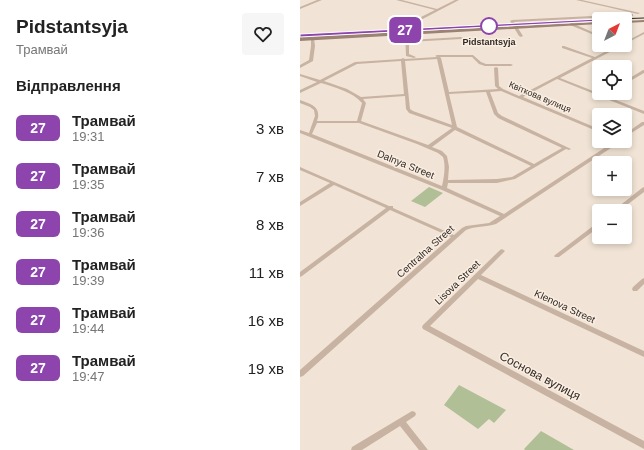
<!DOCTYPE html>
<html lang="uk">
<head>
<meta charset="utf-8">
<style>
  body { margin:0; font-family:Helvetica,sans-serif; background:#f6f6f6; color:#222; height:100vh; display:flex; flex-direction:column; font-size:15px; white-space:nowrap }
  * { box-sizing:border-box; margin:0 }
  p { font-size:13px; color:#767676 }
  .icon { flex:none; width:22px; height:22px; fill:none; stroke:currentColor; stroke-width:2; stroke-linecap:round; stroke-linejoin:round }
  .map { position:relative; flex:1; overflow:hidden }
  .drawer { display:flex; flex-direction:column; background:#fff; width:300px }
  .drawer>* { flex:none }
  .badge { padding:0 8px; border-radius:6px; font-size:14px; line-height:26px }
  .needle { width:26px; rotate:42deg }
  .buttons { position:absolute; left:292px; top:12px; display:grid; gap:8px }
  .buttons a { display:grid; place-items:center; width:40px; height:40px; border-radius:4px; background:#fff; box-shadow:0 2px 6px #0003; font-size:20px }
  .map>.badge { position:absolute; translate:-50% -50%; box-shadow:0 0 0 2px #fff }
  h2 { padding:0 16px; font-size:15px; line-height:36px }
  .round { display:grid; place-items:center; flex:none; width:42px; height:42px; border-radius:4px; background:#f6f6f6 }
  .head { display:flex; align-items:center; justify-content:space-between; height:68px; padding:0 16px }
  h1 { font-size:19px; font-weight:700; line-height:30px }
  ul { padding:0; list-style:none }
  li { display:flex; align-items:center; gap:12px; height:48px; padding:0 16px }
  li div { flex:1 }
  li b { display:block; font-size:15px }
  li em { font-style:normal }
  li .badge { min-width:44px; font-weight:700; text-align:center }
  main { display:flex; flex:1; min-height:0 }
  .map>svg:first-child { display:block }
  .green { fill:#b1bf96 }
  .lines { fill:none; stroke-linecap:round; stroke-linejoin:round }
  .street { fill:#c8b3a2; fill-rule:evenodd }
  .secondary { fill:#9c8273; fill-rule:evenodd }
  .tram { stroke:#332924; stroke-width:1 }
  .line { fill:#8e44ad; stroke:#fff }
  .stop-dot { fill:#fff; stroke:#8e44ad; stroke-width:2 }
  .labels { text-anchor:middle; stroke-width:3; stroke-linejoin:round; paint-order:stroke }
  .far-stop-label { font-size:9px; font-weight:bold; fill:#332924; stroke:#f9eee1 }
  .far-street-label { font-size:9px; fill:#332924; stroke:#f9eee1 }
  .street-label { font-size:10px; fill:#332924; stroke:#f9eee1 }
  .near-street-label { font-size:12px; fill:#332924; stroke:#f9eee1 }
</style>
</head>
<body>
<main>
<section class="drawer">
<div class="head"><div><h1>Pidstantsyja</h1><p>Трамвай</p></div><a class="round"><svg class="icon" aria-label="heart" viewBox="0 0 24 24"><path d="M12 20l-8-8c-3-5 5-10 8-4 3-6 11-1 8 4z"/></svg></a></div>
<h2>Відправлення</h2>
<ul>
<li><span class="badge" style="background:#8e44ad;color:#fff">27</span><div><b>Трамвай</b><p>19:31</p></div><em>3 хв</em></li>
<li><span class="badge" style="background:#8e44ad;color:#fff">27</span><div><b>Трамвай</b><p>19:35</p></div><em>7 хв</em></li>
<li><span class="badge" style="background:#8e44ad;color:#fff">27</span><div><b>Трамвай</b><p>19:36</p></div><em>8 хв</em></li>
<li><span class="badge" style="background:#8e44ad;color:#fff">27</span><div><b>Трамвай</b><p>19:39</p></div><em>11 хв</em></li>
<li><span class="badge" style="background:#8e44ad;color:#fff">27</span><div><b>Трамвай</b><p>19:44</p></div><em>16 хв</em></li>
<li><span class="badge" style="background:#8e44ad;color:#fff">27</span><div><b>Трамвай</b><p>19:47</p></div><em>19 хв</em></li>
</ul>
</section>
<div class="map">
<svg width="344" height="450" viewBox="0 0 344 450">
  <rect width="100%" height="100%" fill="#f1e4d6"/>
  <path class="green" d="M129 187 143 193 125 207 111 201Z
    M159 385 206 410 194 423 189 419 178 429 144 405Z
    M241 431 274 450H225L224 449Z"/>
  <g class="lines">
    <path class="street" d="M17 0H22L0 9V7Z
      M96 0H102L137 9 155 0H159L115 23 111 28 112 33 109 34V40L161 37 163 38 161 39 109 42V54L116 57 114 58 106 56 105 33 108 32 107 28 113 21 135 10Z
      M276 0H282L340 13 338 14Z
      M332 14H333V16L214 22 223 36 221 37 219 36 210 21 212 20Z
      M270 23H272L299 35V37L270 25Z
      M344 32V34L325 44V42Z
      M11 37 14 38 15 46 13 61 0 68V65L9 60 11 46Z
      M318 45H323L260 78 344 111V114L257 79 223 97 299 129V132L201 91 190 92 198 113 202 116 271 149 269 150 266 149 215 179 197 183H148L147 188 204 214 315 141H320V142L196 224C186 227 175 226 166 230L3 376 0 377V370L151 237 90 210 2 276 0 277V272L86 208 34 185 0 206V202L30 183 0 170V167L89 206H93V208L154 235 162 228 166 226 189 223 200 216 142 190 0 133V130L9 133 15 116 14 110 10 107 0 103V100C11 104 22 107 17 121H57L62 103C53 92 34 87 21 83L0 93V90L17 82 0 76V74L20 80 55 62 101 59 103 58 105 59 137 57 135 56 137 55H173L181 62 186 64H211L213 65 211 66H185L179 64 172 57H140L141 58 149 92 198 89 195 86 194 68 196 67 198 68 199 86 203 89 219 96 292 58 262 48V46H264L295 57ZM137 59 152 125 113 111 110 109 105 61ZM101 61 104 94 61 97 47 89 24 81 57 64ZM186 92 194 114 198 118 262 148 234 164 157 127 149 94ZM105 96 106 109 109 113 152 128 128 145 61 121 66 103 63 99ZM17 123H59L117 144 138 153 143 157C146 166 144 177 142 186L12 134ZM155 130 231 166 212 177 197 179 148 180 149 167 147 156 142 151 132 147Z
      M343 70H344V73L325 84V81Z
      M342 122H344V125L325 137V134Z
      M344 187V192L319 211H313L342 188Z
      M299 222V227L259 257H255L254 256 255 255 297 223Z
      M202 249 205 251 181 275 344 351V357L178 279 130 326 344 441V449L123 329 122 327 123 325 200 250Z
      M344 278V284L337 291H333L332 289 333 287 342 279Z
      M112 411 115 412 116 414 115 416 106 422 128 450H119L100 426 62 450H51L52 447Z"/>
    <path class="secondary" d="M344 20V22L325 23V21Z
      M299 22V24L0 41V37Z"/>
    <path class="tram" d="M318 19 344 18
      M0 35 299 20"/>
  </g>
  <path class="line" d="M299 19 301 21 0 37V34Z"/>
  <circle class="stop-dot" cx="189" cy="26" r="8"/>
  <g class="labels">
    <g class="far-stop-label">
      <text x="189" y="45">Pidstantsyja</text>
    </g>
    <g class="far-street-label">
      <text transform="translate(240 97) rotate(23)" y="3">Квіткова вулиця</text>
    </g>
    <g class="street-label">
      <text transform="translate(106 164) rotate(22)" y="4">Dalnya Street</text>
      <text transform="translate(125 251) rotate(-42)" y="4">Centralna Street</text>
      <text transform="translate(157 282) rotate(-44)" y="4">Lisova Street</text>
      <text transform="translate(265 306) rotate(25)" y="4">Klenova Street</text>
    </g>
    <g class="near-street-label">
      <text transform="translate(240 376) rotate(28)" y="4">Соснова вулиця</text>
    </g>
  </g>
</svg>
<div class="buttons">
<a><svg class="needle" viewBox="-14 -14 28 28"><path d="M0-13l5 13h-10z" fill="#e53935"/><path d="M0 13l5-13h-10z" fill="#767676"/></svg></a>
<a><svg class="icon" aria-label="locate" viewBox="0 0 24 24"><circle cx="12" cy="12" r="6"/><path d="M12 2v4M12 18v4M2 12h4M18 12h4"/></svg></a>
<a><svg class="icon" aria-label="layers" viewBox="0 0 24 24"><path d="M12 4l9 5-9 5-9-5zM3 14l9 5 9-5"/></svg></a>
<a>+</a>
<a>−</a>
</div>
<b class="badge" style="left:105px;top:30px;background:#8e44ad;color:#fff">27</b>
</div>
</main>
</body>
</html>
